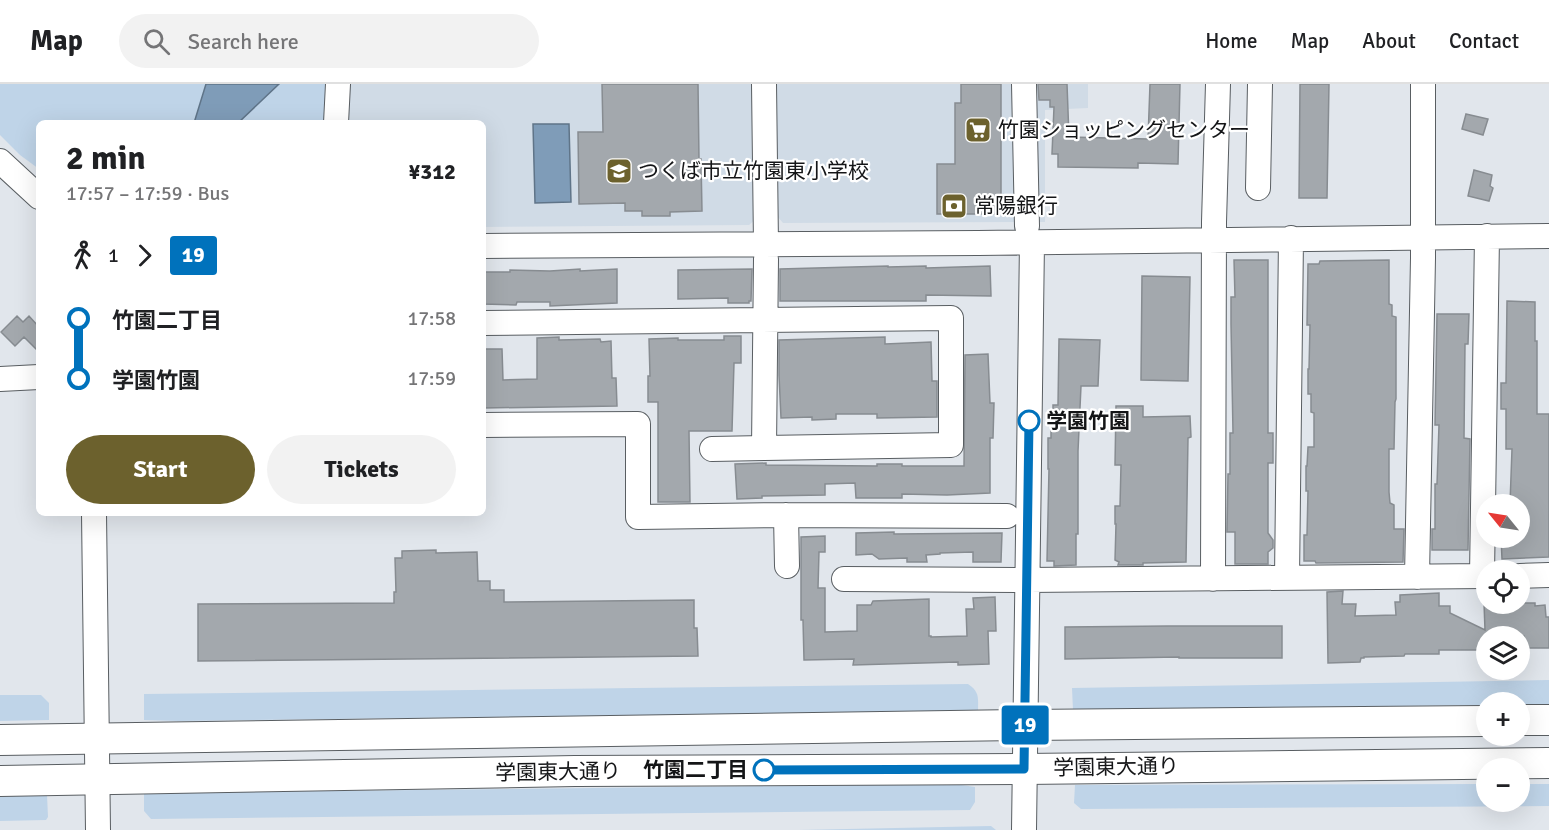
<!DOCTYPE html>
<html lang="en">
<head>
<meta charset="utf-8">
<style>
  body { margin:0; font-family:Signika,"Noto Sans JP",sans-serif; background:#f2f2f2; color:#202124; height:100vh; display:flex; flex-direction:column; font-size:22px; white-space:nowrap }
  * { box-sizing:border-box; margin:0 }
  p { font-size:20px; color:#757577 }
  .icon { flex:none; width:33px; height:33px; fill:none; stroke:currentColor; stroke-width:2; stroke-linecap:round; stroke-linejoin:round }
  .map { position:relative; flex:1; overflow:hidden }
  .details { position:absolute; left:36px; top:36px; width:450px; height:396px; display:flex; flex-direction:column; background:#fff; border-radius:9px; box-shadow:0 6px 24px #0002 }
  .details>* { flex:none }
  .badge { padding:0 12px; border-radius:4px; font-size:21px; line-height:39px }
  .needle { width:39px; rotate:300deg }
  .buttons { position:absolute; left:1476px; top:410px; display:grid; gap:12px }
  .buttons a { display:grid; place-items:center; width:54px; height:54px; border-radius:50%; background:#fff; box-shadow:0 6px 24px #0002; font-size:30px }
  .map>.badge { position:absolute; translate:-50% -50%; box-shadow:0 0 0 3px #fff }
  .legs { display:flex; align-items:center; gap:9px; height:66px; padding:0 30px; font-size:20px }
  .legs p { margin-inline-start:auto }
  .summary { display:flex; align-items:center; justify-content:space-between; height:102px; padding:0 30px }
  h1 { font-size:33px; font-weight:700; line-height:45px }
  .action { display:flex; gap:12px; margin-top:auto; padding:12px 30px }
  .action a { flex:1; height:69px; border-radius:36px; background:#6c612d; color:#fff; font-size:24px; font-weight:700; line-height:69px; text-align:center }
  .action a+a { background:#f2f2f2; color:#202124 }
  ul { padding:0 30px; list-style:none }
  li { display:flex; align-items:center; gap:21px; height:60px; font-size:22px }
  li i { display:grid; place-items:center; width:9px; height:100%; margin:0 8px; background:currentColor }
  li i::after { content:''; width:15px; height:15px; margin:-8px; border:4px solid; border-radius:50%; background:#fff }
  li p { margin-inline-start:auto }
  li:first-child i { background:linear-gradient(#0000 50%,currentColor 0) }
  li:last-child i { background:linear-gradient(currentColor 50%,#0000 0) }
  header { display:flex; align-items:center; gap:36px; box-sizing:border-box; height:84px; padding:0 30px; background:#fff; border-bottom:2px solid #e0e0e0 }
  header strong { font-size:28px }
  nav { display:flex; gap:33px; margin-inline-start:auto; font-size:21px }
  .search { width:420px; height:54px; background:#f2f2f2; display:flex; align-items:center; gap:15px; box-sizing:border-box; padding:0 21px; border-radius:33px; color:#757577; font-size:22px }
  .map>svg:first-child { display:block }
  .built { fill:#d0dbe6 }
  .green { fill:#bfd4e8 }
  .water { fill:#7f9cb8; stroke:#5f7488; stroke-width:1.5 }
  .building { fill:#a3a8ad; stroke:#878c91; stroke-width:1.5 }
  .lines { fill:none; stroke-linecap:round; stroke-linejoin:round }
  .minor-casing { stroke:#595e62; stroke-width:26 }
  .major-casing { stroke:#595e62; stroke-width:32 }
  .minor { stroke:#fff; stroke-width:24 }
  .major { stroke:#fff; stroke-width:30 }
  .line-1-casing { stroke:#fff; stroke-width:14 }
  .line-1 { stroke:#0072bc; stroke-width:9 }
  .stop-1-dot { fill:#fff; stroke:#0072bc; stroke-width:3 }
  .labels { text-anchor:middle; stroke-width:4.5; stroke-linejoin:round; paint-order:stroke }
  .poi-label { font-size:21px; fill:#141517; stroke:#fff; text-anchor:start }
  .stop-label { font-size:21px; font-weight:bold; fill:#141517; stroke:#fff; text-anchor:start }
  .street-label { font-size:21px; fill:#141517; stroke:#fff }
</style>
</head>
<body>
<header>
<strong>Map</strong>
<div class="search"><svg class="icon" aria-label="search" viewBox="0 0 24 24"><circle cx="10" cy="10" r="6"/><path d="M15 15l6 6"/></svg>Search here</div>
<nav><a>Home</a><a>Map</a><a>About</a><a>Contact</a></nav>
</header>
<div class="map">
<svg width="1549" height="746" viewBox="0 0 1549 746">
  <rect width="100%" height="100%" fill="#e1e6ec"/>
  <path class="built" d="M345 0H755L756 135 749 141 483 143V39H343Z
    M775 0H1088V24L1045 26V138L783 139 777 132Z"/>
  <path class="green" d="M0 0H332L330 39H39V85L20 71 0 51Z
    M1549 596V621H1520V618H1486V621L1073 626 1072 604Z
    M968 600C980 608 978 614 978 627L179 637 144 636V610Z
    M0 611H41L49 619V636L0 637Z
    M955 700 975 703V718L970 726 151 735 144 727V709Z
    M1486 700V717H1520V700H1549V722L1081 725 1074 719 1075 701Z
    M47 711 48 733 46 736 0 737V712Z
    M991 742 996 746H799Z"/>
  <path class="water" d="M206 0H279L238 39H194Z
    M533 40H569L571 118 535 119Z"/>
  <path class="building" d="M602 0H698L699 75H701L702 127 670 128V132H642V127H625V119L579 120 578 48H603Z
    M961 0H1001V130H937V80H955V19H961Z
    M1038 0H1067L1069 53 1148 55 1150 0H1180L1178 80 1138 79V84L1058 83V70H1052L1054 23H1050V16H1039Z
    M1300 0H1329L1327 114H1299Z
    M1466 30 1488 35 1483 51 1462 45Z
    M1474 86 1492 91 1490 102 1493 104 1489 117 1468 112Z
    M1234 176H1268V349H1273V379H1268V449L1273 456V464L1268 468V480H1235V448H1227L1228 390H1230V349H1233L1231 240V213H1235Z
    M1389 176V220L1392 221V232L1396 233V315L1395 318 1394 365H1389V408L1390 419 1394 421V445H1404L1403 478 1316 479 1315 477H1304V451H1307L1308 407H1306V382H1307L1308 363H1314V329L1311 328V310H1308V285H1309L1310 241H1307L1308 180H1319L1320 177Z
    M888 182V183L926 182V184L990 182 991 212 926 211V217H780V185Z
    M580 185V187L617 185V219L550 222V218H517L516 221 483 220V188H510V186L550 187Z
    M752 185 751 217H749V219H728V214L678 215V186Z
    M1142 192 1190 193 1188 297 1141 296Z
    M1507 217 1535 218V257H1537V330H1549V473L1502 475 1501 453H1520V420H1510L1512 365H1506V325H1501V299H1506Z
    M1437 230H1469L1468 260H1465L1464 354 1470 355 1468 466H1432V445H1435V400H1437L1439 341H1435Z
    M17 232 23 238 29 232 39 243V268L24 253 15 262 1 248Z
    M724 252H741V279H734L732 347H689L690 418H658V318H648V292H650L649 255 678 254V256H724Z
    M559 253V256L600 255 601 258 611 257 612 294H616L617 322 483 324V265H502L503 296 537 295V254Z
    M885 253V260L931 258 932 297H937V333L877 334V330H836V335L812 336V333L781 334 779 291V256Z
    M1059 255 1100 256 1098 302H1081L1078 367V450H1076V481L1054 482V477H1047L1049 385H1048V354H1051V336L1053 334V321H1058Z
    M988 270 990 319H994L993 354H990V409L947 411 902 410V414H856L855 399 825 400V411L762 412V414L737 415 735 380 766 379V381L877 382V380H902V382H964L965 271Z
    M1116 322H1143V333L1190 332 1191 353 1188 354 1186 478 1143 479V481H1118L1119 478 1115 476 1116 440H1115V422H1120L1121 381H1115Z
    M894 448V450L1002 449 1001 478H973V468L940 469V470L926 471 927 478H907V474L879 475 872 470 856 471V449Z
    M825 452V468H819L818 504H825V548L857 547V521H871L873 517 929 515V552H931V553L967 552 966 525H974L973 514 995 513 996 547H988L989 580 958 581V578L853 581 854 575 804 576 803 536H801V453Z
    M436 466V469L477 468 478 497H490V506H504V518L694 516V544H697L698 572 198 577V520L394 519V508H396L395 474H402V467Z
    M1343 507 1342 520H1356L1355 532 1396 531 1395 518H1400V511L1439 509V522H1450V529L1485 546 1484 519H1535V522L1545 521 1546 533H1549V564H1524V552H1486V566H1439V570H1405L1404 572 1364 573V574H1361L1360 578 1328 579 1327 508Z
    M1168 542H1282V574H1179V573L1065 575V543Z"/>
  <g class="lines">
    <g class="minor-casing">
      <path id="minor" d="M764 0 766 160
        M1024 0 1027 142
        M336 39 338 0
        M0 77 39 113
        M1258 104 1260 0
        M483 162 978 159 1549 152
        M483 239 951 234V361L764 364 766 175
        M0 295 39 293
        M483 341 638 340V433L786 431 1007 432
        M712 365 764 364
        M94 429 98 746
        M786 431 787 482
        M1482 492 1487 152
        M1520 492 1549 491
        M1417 493 1423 174V0
        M1287 494 1291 154
        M844 495 1027 496 1486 492
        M1213 495 1214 138 1218 0
        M1024 746 1032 158"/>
    </g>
    <g class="major-casing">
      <path id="major" d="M1520 636H1549
        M0 656 1025 641 1486 637
        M0 697 575 687 1024 685 1549 679"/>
    </g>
    <use href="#minor" class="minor"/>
    <use href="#major" class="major"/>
  </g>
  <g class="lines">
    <g class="line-1-casing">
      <path id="line-1" d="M764 686 1024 685 1029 337"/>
    </g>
    <use href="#line-1" class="line-1"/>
  </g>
  <defs>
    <g id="supermarket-square" transform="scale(1.35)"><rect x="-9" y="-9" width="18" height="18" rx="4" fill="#6c612d" stroke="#fff"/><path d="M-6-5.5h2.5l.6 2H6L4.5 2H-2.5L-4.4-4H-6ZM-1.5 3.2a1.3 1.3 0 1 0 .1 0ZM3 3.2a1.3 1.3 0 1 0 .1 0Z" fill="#fff"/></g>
    <g id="school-square" transform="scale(1.35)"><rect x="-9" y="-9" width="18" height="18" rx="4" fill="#6c612d" stroke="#fff"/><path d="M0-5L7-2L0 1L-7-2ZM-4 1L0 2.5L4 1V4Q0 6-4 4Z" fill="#fff"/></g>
    <g id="bank-square" transform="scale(1.35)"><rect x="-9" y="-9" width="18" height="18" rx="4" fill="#6c612d" stroke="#fff"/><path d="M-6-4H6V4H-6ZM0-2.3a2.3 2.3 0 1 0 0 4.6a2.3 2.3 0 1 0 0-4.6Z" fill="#fff"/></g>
  </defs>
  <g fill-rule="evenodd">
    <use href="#supermarket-square" x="978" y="46"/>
    <use href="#school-square" x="619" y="87"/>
    <use href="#bank-square" x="954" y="122"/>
  </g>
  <g class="stop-1-dot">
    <circle cx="1029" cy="337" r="10"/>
    <circle cx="764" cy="686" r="10"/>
  </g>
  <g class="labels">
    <g class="poi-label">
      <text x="998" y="53">竹園ショッピングセンター</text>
      <text x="638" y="94">つくば市立竹園東小学校</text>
      <text x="974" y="129">常陽銀行</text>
    </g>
    <g class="stop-label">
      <text x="1046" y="344">学園竹園</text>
      <text x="748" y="693" text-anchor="end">竹園二丁目</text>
    </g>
    <g class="street-label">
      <text transform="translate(1116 683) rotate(-1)" y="7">学園東大通り</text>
      <text transform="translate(558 688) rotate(-1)" y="7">学園東大通り</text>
    </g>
  </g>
</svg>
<div class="buttons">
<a><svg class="needle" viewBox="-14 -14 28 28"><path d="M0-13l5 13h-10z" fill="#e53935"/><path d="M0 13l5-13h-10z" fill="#757577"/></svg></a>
<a><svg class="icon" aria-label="locate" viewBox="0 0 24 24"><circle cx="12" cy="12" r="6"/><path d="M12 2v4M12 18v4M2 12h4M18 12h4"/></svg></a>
<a><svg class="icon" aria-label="layers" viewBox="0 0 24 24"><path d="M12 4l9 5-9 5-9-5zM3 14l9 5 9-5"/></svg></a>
<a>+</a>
<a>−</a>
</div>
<b class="badge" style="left:1025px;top:641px;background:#0072bc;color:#fff">19</b>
<section class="details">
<div class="summary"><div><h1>2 min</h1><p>17:57 – 17:59 · Bus</p></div><b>¥312</b></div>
<div class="legs"><svg class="icon" aria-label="walk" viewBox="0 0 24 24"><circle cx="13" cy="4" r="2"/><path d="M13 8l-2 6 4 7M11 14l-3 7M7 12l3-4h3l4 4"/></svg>1<svg class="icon" aria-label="forward" viewBox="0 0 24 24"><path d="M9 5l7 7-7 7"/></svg><b class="badge" style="background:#0072bc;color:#fff">19</b></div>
<ul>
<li><i style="color:#0072bc"></i><b>竹園二丁目</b><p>17:58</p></li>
<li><i style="color:#0072bc"></i><b>学園竹園</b><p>17:59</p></li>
</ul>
<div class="action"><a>Start</a><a>Tickets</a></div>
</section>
</div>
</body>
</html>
